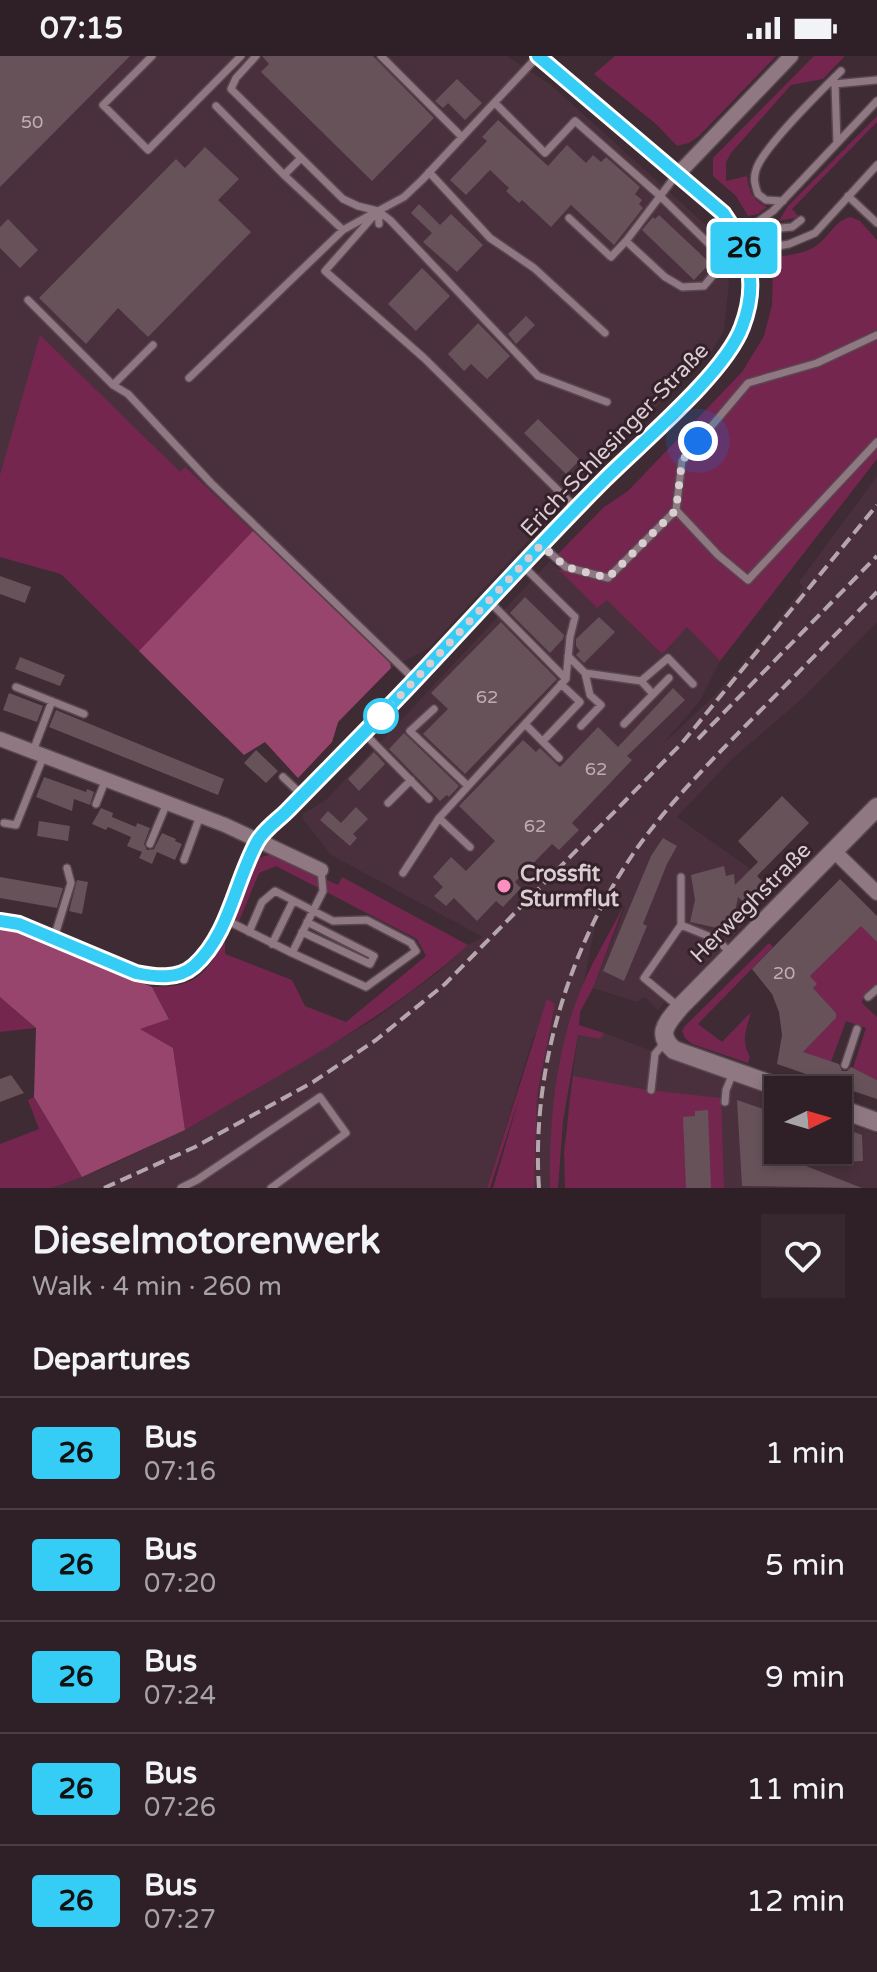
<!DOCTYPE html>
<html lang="en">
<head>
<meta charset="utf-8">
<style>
  body { margin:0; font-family:"Varela Round",sans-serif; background:#36282e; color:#f1f3f6; height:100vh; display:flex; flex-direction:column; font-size:30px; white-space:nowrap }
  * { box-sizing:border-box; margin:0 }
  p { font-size:26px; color:#a7a3a7 }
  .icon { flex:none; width:44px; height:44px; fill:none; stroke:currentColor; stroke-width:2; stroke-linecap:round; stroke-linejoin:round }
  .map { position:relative; height:1132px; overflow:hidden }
  .side { display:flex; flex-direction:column; background:#2e2026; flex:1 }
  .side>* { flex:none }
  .badge { padding:0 16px; border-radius:6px; font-size:28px; line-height:52px }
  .needle { width:52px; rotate:85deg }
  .tools { position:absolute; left:764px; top:1020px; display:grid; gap:16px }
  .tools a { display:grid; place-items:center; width:88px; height:88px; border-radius:0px; background:#2e2026; box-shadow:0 4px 12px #0003,0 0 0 2px #493e43; font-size:40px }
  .you { position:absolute; width:40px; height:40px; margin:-20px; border:6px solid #fff; border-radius:50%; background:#1a73e8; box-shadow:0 0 0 12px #1a73e833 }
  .map>.badge { position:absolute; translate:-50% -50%; box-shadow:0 0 0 4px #fff }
  h2 { padding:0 32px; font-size:30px; line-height:72px }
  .round { display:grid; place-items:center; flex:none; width:84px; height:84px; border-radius:0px; background:#36282e }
  .headline { display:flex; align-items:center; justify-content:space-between; height:136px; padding:0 32px }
  h1 { font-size:38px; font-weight:700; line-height:60px }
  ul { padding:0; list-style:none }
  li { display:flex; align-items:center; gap:24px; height:112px; padding:0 32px; border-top:2px solid #493e43 }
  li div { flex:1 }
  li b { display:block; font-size:30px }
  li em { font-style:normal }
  li .badge { min-width:88px; font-weight:700; text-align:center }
  .status { display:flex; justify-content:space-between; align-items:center; height:56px; padding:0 40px; background:#2e2026; direction:ltr }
  .status svg { height:22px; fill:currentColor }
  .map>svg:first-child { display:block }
  .built { fill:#4a303c }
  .green { fill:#75264f }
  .forest { fill:#98456e }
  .building { fill:#67525a }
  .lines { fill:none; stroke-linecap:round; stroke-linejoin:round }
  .service-casing { stroke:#58474e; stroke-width:10 }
  .minor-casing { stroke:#58474e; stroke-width:17 }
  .tertiary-casing { stroke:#58474e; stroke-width:21 }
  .service { stroke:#8f7882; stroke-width:7 }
  .minor { stroke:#8f7882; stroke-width:14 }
  .tertiary { stroke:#8f7882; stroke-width:18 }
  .rail { stroke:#b5a6ac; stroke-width:4; stroke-dasharray:12 6; stroke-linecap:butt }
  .line-casing { stroke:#fff; stroke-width:18 }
  .line { stroke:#35ccf6; stroke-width:12 }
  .walk { stroke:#dacdd2; stroke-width:8; stroke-dasharray:0 14.4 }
  .stop-dot { fill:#fff; stroke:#35ccf6; stroke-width:4 }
  .poi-dot { fill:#fc8fc2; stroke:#342129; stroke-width:3 }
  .labels { text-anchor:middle; stroke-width:6; stroke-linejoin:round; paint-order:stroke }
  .number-label { font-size:18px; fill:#bdaeb4 }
  .street-label { font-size:22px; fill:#dacdd2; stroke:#342129 }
  .poi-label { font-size:22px; font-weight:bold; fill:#dacdd2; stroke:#342129; text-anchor:start }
</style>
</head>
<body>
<div class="status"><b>07:15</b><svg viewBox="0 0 49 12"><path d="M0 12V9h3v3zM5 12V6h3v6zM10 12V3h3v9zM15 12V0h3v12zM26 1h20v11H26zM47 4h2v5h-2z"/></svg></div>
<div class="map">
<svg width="877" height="1132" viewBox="0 0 877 1132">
  <rect width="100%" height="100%" fill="#3e2b33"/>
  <path class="built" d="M0 0H507L551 29 706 169 725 206 729 228 724 275 712 295 596 411 429 592 391 612 339 666 332 686 298 722 265 686 244 699 61 518 0 501Z
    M877 420V566L803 642 732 703 677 761 748 811 773 835 724 891 671 945 666 944 658 954 645 941 637 946 593 932 625 851 602 834 584 926 576 946 559 1018 552 1068 550 1132H534V1097L537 1040 555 948 533 982 487 1132H52L100 1114 185 1074 375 963 437 917 468 889 483 881 331 799 303 763V758L326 744 550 505 597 552 607 543 661 597 687 571 720 605 700 645 663 688 712 642 770 575 803 531 799 526Z
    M604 977 778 1042V1094H838V1064L877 1078V1132H565L568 1053 578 979 599 983Z"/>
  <path class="green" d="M615 0H776L699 80 689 87 677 90 656 68 594 18Z
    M814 0H845L823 23 791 29 731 97 726 106V125L747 120C749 135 753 145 767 151L758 158 748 160 736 140 713 120V102Z
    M877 60V66L792 153 799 161 779 165 788 150Z
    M851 161 860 165 877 184V403L720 605 687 571 662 598 607 544 597 552 558 513 580 518 581 512 565 506 557 499 604 451 628 435 742 316 764 280 772 249 773 214 765 203C781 200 802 199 816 190 829 181 835 164 851 161Z
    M40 279 180 416 185 411 253 475 139 595 61 518 0 501V419Z
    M272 798 338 829 342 821 468 889C384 965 282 1017 185 1074L173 992 139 973 169 962 152 931C196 931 206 920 225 881V898L292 924 305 950 346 966 426 900 417 883 276 810 259 817 237 870 228 875 259 802Z
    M624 849 593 932 580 956 579 969 604 977 600 983 578 979 563 1065 558 1132H550C549 1070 555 1002 577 943 589 911 608 880 624 849Z
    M862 869 877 886V929L863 942 862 947 877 961V1024L853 1012 866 972 846 965 831 1006 803 996 836 962V957L813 932 816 928 810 920Z
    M769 887 773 891 698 968 722 986 751 956C747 972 740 984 750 1001L748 1007 692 988 685 982 682 975 684 971Z
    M0 941 36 972 0 976Z
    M547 943 555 948 537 1040 534 1132H493L520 1039 490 1132H487Z
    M573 1020 647 1034 721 1042 724 1132H565L564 1096Z
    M34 1041 82 1121 52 1132H0V1088L39 1073 28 1044Z"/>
  <path class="forest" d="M253 475 390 607 391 612 338 666 332 686 298 722 265 686 244 699 139 595Z
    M0 872 19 875 152 931 169 963 140 973 173 992 185 1074 82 1121 34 1041 36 972 0 941Z"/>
  <path class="building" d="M0 0H130L0 131Z
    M262 0H373L434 62 372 125 261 16 269 8Z
    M457 23 482 47 465 64 448 47 443 52 435 45Z
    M498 64 548 110 567 89 586 107 593 99 601 106 606 101 640 131 635 138 642 144 639 148 643 152 614 189 571 149 551 171 522 144 519 147 506 135 509 132 490 114 466 139 450 124 487 85 482 81Z
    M205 91 239 123 218 144 251 176 148 281 118 252 86 288 39 242 176 103 185 112Z
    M419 148 440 169 451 158 483 189 457 216 423 186 432 177 411 157Z
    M659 159 710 207 694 224 642 174 653 161 655 163Z
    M8 163 38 194 20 212 0 192V171Z
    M422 212 450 240 416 275 388 248Z
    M526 260 535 269 516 288 508 278Z
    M478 267 510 300 487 323 471 308 464 315 448 298Z
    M538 363 580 404 566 418 524 377Z
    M0 520 31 531 25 547 0 538Z
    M525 541 564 579 563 583 550 597 510 557Z
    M599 561 615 576 584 607 576 599 580 595 576 590V583Z
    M501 566 557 623 465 718 423 678 448 653 431 637Z
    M20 601 65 619 60 630 15 613Z
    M673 632 685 644 627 700 632 704 572 767 579 774 559 794 552 788 515 826 521 832 503 851 496 845 477 865 454 842 446 850 434 840 443 831 433 821 451 801 466 815 495 785 459 750 523 684 536 696 540 692 560 711 598 671 618 691Z
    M9 637 43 650 37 666 3 654Z
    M56 654 224 723 218 739 49 671Z
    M404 677 459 730 449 741 447 739 440 745 389 693Z
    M256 694 278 715 266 727 244 707Z
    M374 696 385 708 359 735 348 723Z
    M44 721 86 736 87 733 94 736 90 749 74 743 72 755 36 741Z
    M782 740 809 767 757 820 769 832 750 852 738 841 731 875 690 866 695 844 691 819 724 810 726 820 734 818 735 829 758 806 738 785Z
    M356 751 368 763 353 778 357 782 350 790 320 764 328 755 341 767Z
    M101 752 113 757 112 761 136 771 137 767 150 772 144 788 147 794 154 793 162 777 176 783 175 785 182 788 175 804 157 796 152 808 139 802 142 796 127 790 131 781 108 771 106 774 92 768Z
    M39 765 70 770 68 785 37 780Z
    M663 782 677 790 667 808 643 868 647 870 624 925 603 915 651 800Z
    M0 821 63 832 57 852 0 842Z
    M840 823 877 860V886L861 870 810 920 817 928 813 932 836 957V962L803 996 839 1008 842 1015H847L851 1011 877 1024V1043L844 1032V1026L840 1023 832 1027 777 1008 782 979 779 956 772 938 752 913Z
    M77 824 88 826 82 858 69 855Z
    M11 1019 24 1037 0 1046V1023Z
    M737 1044 778 1058V1099L862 1132 742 1130Z
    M708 1054 711 1132H686L683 1061 695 1060V1055Z
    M838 1070 862 1079 863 1105 806 1108V1094H838Z"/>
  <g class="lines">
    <g class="service-casing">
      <path id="service" d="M152 0 103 49 148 94 241 0
        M256 0 236 22 231 33 343 143 358 150 378 155 404 141 422 124 538 0
        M381 0 462 81
        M834 28 877 24
        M835 28 837 87
        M495 47 545 97 575 65 659 139 710 189 719 212 704 230 682 231 665 221 626 185 677 118
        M216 50 284 119 343 174
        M429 116 490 182 534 212 605 277
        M284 119 301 102
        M848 140 877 167
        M783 145 766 144 758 138C755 130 753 123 756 114 763 91 822 34 841 15
        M378 155 325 215 424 302 576 452
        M378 155 390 164 538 320 607 346
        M378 155 379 168
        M569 162 611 201 626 185
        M749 175 792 171 801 164
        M739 179 773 155 877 45
        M746 196 789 188 815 177 877 109
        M28 244 113 329 153 289
        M877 279 817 307 748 327 682 405 676 454 718 499 748 524 877 386
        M189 322 343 174 372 158
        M113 329 128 338 211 427 414 623
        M541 489 566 511 608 522 676 454
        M489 545 566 623
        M568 600 585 617 641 625 653 638
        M641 625 668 602 693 628
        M16 631 84 658
        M434 653 410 675 468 730
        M525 668 559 702
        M624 668 669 622
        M581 670 601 649 590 639 585 617
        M364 677 429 743
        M543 685 580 646 561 628
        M33 695 52 645
        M283 721 302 739
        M388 747 411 724
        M96 748 106 723
        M439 762 470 791
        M4 767 16 769 44 699
        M150 788 167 747
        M184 804 200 760
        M403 817 439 762 566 623 570 581 575 561 522 509
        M224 863 292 897 323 835 321 814
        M681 869 718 884 730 897
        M249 876 262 846 275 835 333 865 367 864 411 887 416 895 366 931 292 897
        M302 876 370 908 374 900 307 866
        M54 882 71 827 67 812
        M272 888 293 845
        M868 941 877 933
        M679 951 644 922 681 869V821
        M845 1009 857 973
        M651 1034 655 998 665 986
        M836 1034 838 1029
        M725 1046 726 1034 733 1017
        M181 1132 197 1124 320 1041 346 1077 271 1132"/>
    </g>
    <g class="minor-casing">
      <path id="minor" d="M678 118 791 0
        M0 683 225 769 321 814
        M834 795 877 837
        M0 865 19 868 136 917C155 921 178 924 194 910 229 880 235 825 257 786 264 773 280 763 291 752 330 711 370 672 409 630 474 561 538 490 605 423 642 386 725 317 742 270 759 227 749 194 723 157L538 0"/>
    </g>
    <g class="tertiary-casing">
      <path id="tertiary" d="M787 1034 674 994C655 978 667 967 680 951L877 751
        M838 1052 877 1066"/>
    </g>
    <use href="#service" class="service"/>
    <use href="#minor" class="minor"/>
    <use href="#tertiary" class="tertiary"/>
    <path class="rail" d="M698 683 877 500
      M104 1132 195 1091 313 1026 376 984 445 928 682 687 877 449
      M539 1132C531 1016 568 894 633 798 668 747 714 702 758 657 798 617 838 576 877 536"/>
  </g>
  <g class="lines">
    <g class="line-casing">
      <path id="line" d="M0 865 19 868 136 917C155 921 178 924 194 910 229 879 235 826 257 786 264 773 280 763 290 752 330 711 370 671 409 630 474 561 538 490 605 423 642 386 725 317 742 271 759 227 749 194 723 157L538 0"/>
    </g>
    <use href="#line" class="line"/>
    <path class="walk" d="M381 660 541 489 566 511 608 522 676 454 682 405 698 385"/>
  </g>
  <circle class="stop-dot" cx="381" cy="660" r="16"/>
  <circle class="poi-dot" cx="504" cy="830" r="8"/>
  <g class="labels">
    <g class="number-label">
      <text x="32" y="72">50</text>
      <text x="487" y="647">62</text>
      <text x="596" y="719">62</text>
      <text x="535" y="776">62</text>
      <text x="784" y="923">20</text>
    </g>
    <g class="street-label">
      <text transform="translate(614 383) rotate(-46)" y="8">Erich-Schlesinger-Straße</text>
      <text transform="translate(750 846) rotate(-45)" y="8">Herweghstraße</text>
    </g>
    <g class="poi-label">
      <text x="520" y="825">Crossfit<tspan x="520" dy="25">Sturmflut</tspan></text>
    </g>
  </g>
</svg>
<div class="tools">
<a><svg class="needle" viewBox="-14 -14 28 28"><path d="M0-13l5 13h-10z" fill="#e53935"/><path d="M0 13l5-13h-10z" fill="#a7a3a7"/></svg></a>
</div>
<div class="you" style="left:698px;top:385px"></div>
<b class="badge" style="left:744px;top:192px;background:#35ccf6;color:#111">26</b>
</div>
<section class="side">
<div class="headline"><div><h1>Dieselmotorenwerk</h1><p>Walk · 4 min · 260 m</p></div><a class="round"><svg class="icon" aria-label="heart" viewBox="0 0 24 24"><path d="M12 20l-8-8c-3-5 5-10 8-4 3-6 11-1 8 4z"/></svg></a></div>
<h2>Departures</h2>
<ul>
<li><span class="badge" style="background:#35ccf6;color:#111">26</span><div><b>Bus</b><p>07:16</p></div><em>1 min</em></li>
<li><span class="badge" style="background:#35ccf6;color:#111">26</span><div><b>Bus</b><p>07:20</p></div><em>5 min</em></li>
<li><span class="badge" style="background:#35ccf6;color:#111">26</span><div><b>Bus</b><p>07:24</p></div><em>9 min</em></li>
<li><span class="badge" style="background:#35ccf6;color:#111">26</span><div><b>Bus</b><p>07:26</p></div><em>11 min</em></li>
<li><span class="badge" style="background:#35ccf6;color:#111">26</span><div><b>Bus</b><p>07:27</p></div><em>12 min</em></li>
</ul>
</section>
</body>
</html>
